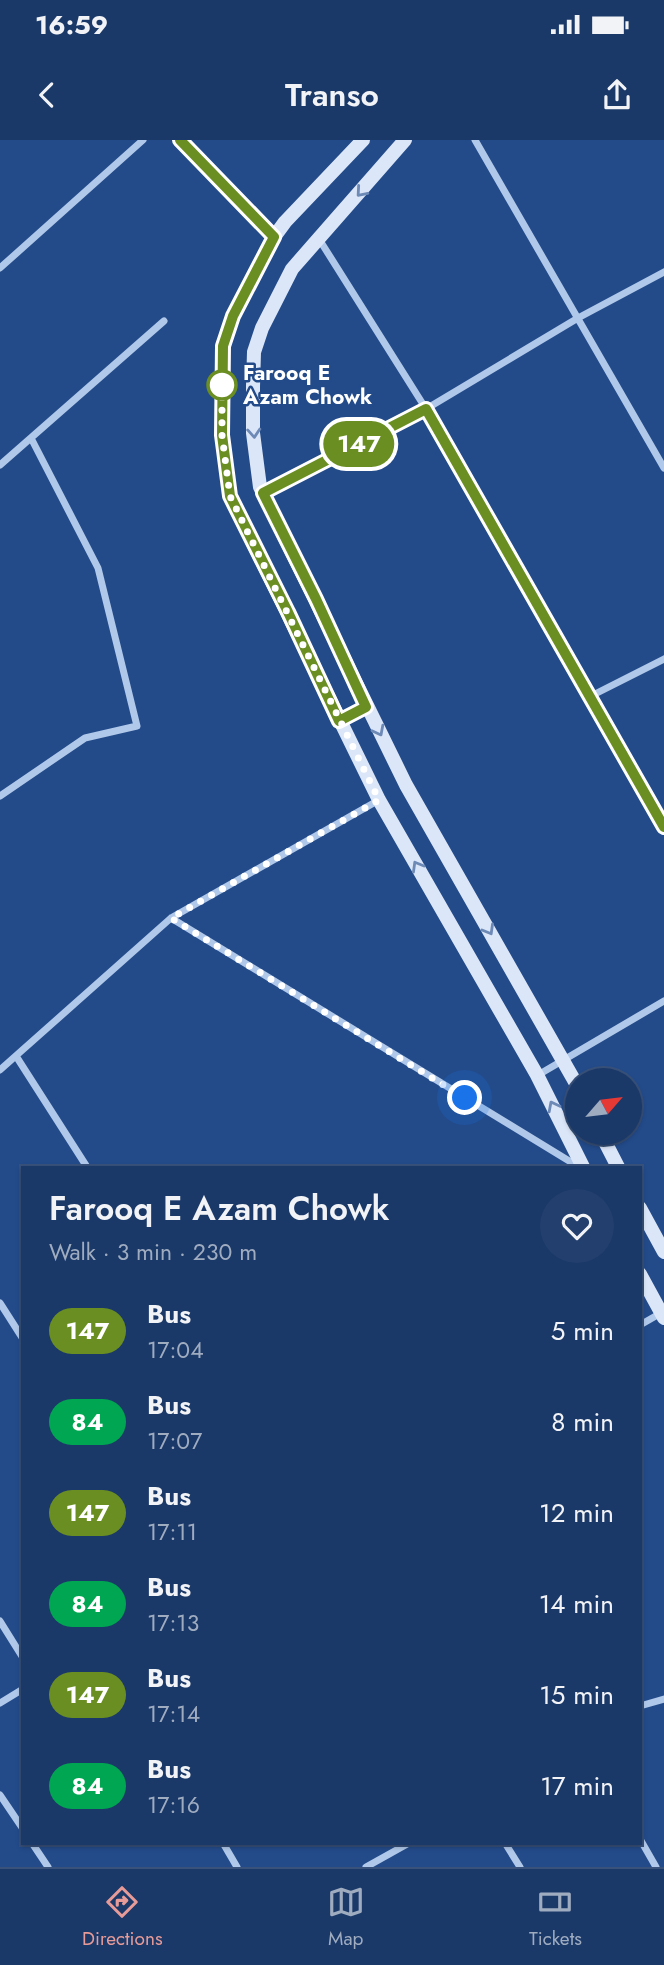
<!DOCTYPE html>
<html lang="en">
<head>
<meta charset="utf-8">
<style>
  body { margin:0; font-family:Jost,sans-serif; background:#233f6e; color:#f1f3f6; height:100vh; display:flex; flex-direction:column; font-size:26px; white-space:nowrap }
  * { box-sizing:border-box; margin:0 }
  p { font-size:23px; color:#9facc0 }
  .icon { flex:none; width:38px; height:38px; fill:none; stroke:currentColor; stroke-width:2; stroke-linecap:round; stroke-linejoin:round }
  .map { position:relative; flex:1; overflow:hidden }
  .side { position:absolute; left:21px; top:1026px; width:621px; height:679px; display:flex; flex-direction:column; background:#1a3868; border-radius:0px; box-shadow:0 2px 5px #0004,0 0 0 2px #38527c }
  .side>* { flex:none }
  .badge { padding:0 14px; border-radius:23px; font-size:24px; line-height:46px }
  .needle { width:46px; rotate:62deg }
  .buttons { position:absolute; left:565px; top:928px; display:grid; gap:14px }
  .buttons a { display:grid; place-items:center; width:77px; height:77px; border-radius:50%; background:#1a3868; box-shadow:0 2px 5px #0004,0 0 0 2px #38527c; font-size:35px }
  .you { position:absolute; width:35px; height:35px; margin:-18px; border:5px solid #fff; border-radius:50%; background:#1a73e8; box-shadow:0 0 0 10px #1a73e833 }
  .map>.badge { position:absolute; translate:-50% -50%; box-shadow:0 0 0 4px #fff }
  .round { display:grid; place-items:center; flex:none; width:74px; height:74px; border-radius:37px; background:#233f6e }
  .overview { display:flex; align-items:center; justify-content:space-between; height:119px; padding:0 28px }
  h1 { font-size:33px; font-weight:600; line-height:52px }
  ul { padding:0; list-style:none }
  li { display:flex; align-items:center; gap:21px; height:91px; padding:0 28px }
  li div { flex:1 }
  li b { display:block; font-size:26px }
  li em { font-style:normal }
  li .badge { min-width:77px; font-weight:700; text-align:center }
  .status { display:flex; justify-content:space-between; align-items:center; height:49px; padding:0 35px; background:#1a3868; direction:ltr }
  .status svg { height:19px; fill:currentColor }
  header { display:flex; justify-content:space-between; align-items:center; height:91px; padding:0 28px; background:#1a3868; font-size:32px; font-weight:600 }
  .dock { display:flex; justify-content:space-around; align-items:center; height:98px; border-top:2px solid #38527c; background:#1a3868; font-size:19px; color:#9facc0 }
  .dock a { display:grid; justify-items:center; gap:4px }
  .dock .current { color:#e69b98 }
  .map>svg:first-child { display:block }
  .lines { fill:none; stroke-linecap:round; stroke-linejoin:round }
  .street { stroke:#b0c8ea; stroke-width:7 }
  .secondary { stroke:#dbe6f8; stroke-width:14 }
  .oneway { stroke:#6d89b6 }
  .line-casing { stroke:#fff; stroke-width:16 }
  .line { stroke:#6b8e23; stroke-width:10 }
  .walk { stroke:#fff; stroke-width:7; stroke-dasharray:0 12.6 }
  .stop-dot { fill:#fff; stroke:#6b8e23; stroke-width:3.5 }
  .labels { text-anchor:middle; stroke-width:5; stroke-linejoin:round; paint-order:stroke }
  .stop-label { font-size:21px; font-weight:bold; fill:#fff; stroke:#234b8a; text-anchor:start }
</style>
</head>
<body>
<div class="status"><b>16:59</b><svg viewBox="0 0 49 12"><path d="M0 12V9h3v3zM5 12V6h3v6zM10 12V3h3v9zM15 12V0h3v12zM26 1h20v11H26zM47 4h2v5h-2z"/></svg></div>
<header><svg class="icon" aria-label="back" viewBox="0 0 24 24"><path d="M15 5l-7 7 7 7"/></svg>Transo<svg class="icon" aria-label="share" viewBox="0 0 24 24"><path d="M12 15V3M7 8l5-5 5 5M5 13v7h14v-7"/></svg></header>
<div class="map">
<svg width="664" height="1727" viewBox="0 0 664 1727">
  <rect width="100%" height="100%" fill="#234b8a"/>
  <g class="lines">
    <path class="street" d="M179 0 274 97
      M475 0 664 328
      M319 99 426 269 664 687
      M0 128 143 0
      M0 325 164 181
      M263 353 426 269 578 178 664 132
      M589 557 664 519
      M0 656 85 598 137 586 98 428 31 298
      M171 778 579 1027
      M16 916 87 1027
      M0 930 171 778 379 660
      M538 935 664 861
      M0 1163 23 1199
      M640 1185 661 1173
      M0 1481 23 1518
      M0 1563 23 1549
      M640 1566 664 1559
      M0 1655 23 1689
      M640 1699 656 1727
      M32 1703 48 1727
      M223 1703 237 1727
      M505 1703 520 1727
      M366 1727 409 1703"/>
    <path class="secondary" d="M363 0 285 82 274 97 233 176 223 206 222 245V295L230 356 379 660 537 935 583 1027
      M405 0 292 129 262 188 254 212 253 246V293L260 347 406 645 578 947
      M339 581 367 567
      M600 992 618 1027
      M640 1068 664 1112
      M640 1134 664 1178"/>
  </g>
  <defs><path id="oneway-chevron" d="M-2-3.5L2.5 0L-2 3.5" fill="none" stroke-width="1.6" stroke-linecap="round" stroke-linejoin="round" transform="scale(1.75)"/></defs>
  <g class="oneway">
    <use href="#oneway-chevron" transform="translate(361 52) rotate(131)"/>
    <use href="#oneway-chevron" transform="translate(254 293) rotate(86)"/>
    <use href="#oneway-chevron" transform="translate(379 591) rotate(63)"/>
    <use href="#oneway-chevron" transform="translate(417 726) rotate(-120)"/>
    <use href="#oneway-chevron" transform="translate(489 790) rotate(60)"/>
    <use href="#oneway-chevron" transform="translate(553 966) rotate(-117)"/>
  </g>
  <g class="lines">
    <g class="line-casing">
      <path id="line" d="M180 0 274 97 233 176 223 206 222 295 230 356 288 472 339 581 366 567 316 459 263 353 426 269 664 687"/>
    </g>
    <use href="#line" class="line"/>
    <path class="walk" d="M222 245V295L230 356 379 660 171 778 465 958"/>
  </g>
  <circle class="stop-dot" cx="222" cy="245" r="14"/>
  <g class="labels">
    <g class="stop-label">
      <text x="243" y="240">Farooq E<tspan x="243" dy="24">Azam Chowk</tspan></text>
    </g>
  </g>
</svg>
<div class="buttons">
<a><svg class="needle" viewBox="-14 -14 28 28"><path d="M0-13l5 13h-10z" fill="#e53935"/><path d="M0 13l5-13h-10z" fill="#9facc0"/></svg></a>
</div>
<div class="you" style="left:465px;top:958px"></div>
<b class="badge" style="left:359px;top:304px;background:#6b8e23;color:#fff">147</b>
<section class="side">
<div class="overview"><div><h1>Farooq E Azam Chowk</h1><p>Walk · 3 min · 230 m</p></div><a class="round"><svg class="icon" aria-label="heart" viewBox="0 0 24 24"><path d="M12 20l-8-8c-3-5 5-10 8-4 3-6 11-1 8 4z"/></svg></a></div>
<ul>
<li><span class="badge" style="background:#6b8e23;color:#fff">147</span><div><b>Bus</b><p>17:04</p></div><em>5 min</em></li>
<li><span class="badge" style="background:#00a651;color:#fff">84</span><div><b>Bus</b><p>17:07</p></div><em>8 min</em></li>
<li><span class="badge" style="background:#6b8e23;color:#fff">147</span><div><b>Bus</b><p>17:11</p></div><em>12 min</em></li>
<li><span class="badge" style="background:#00a651;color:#fff">84</span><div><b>Bus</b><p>17:13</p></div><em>14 min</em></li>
<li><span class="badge" style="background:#6b8e23;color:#fff">147</span><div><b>Bus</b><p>17:14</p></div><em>15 min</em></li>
<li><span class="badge" style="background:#00a651;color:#fff">84</span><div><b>Bus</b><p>17:16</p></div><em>17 min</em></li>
</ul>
</section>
</div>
<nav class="dock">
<a class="current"><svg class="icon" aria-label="directions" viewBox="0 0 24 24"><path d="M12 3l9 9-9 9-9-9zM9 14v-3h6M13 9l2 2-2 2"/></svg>Directions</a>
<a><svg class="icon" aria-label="map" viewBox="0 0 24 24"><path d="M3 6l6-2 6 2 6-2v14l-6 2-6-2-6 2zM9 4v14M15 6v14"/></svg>Map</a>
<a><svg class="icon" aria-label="tickets" viewBox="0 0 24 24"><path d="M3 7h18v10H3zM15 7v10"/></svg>Tickets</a>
</nav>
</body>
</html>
